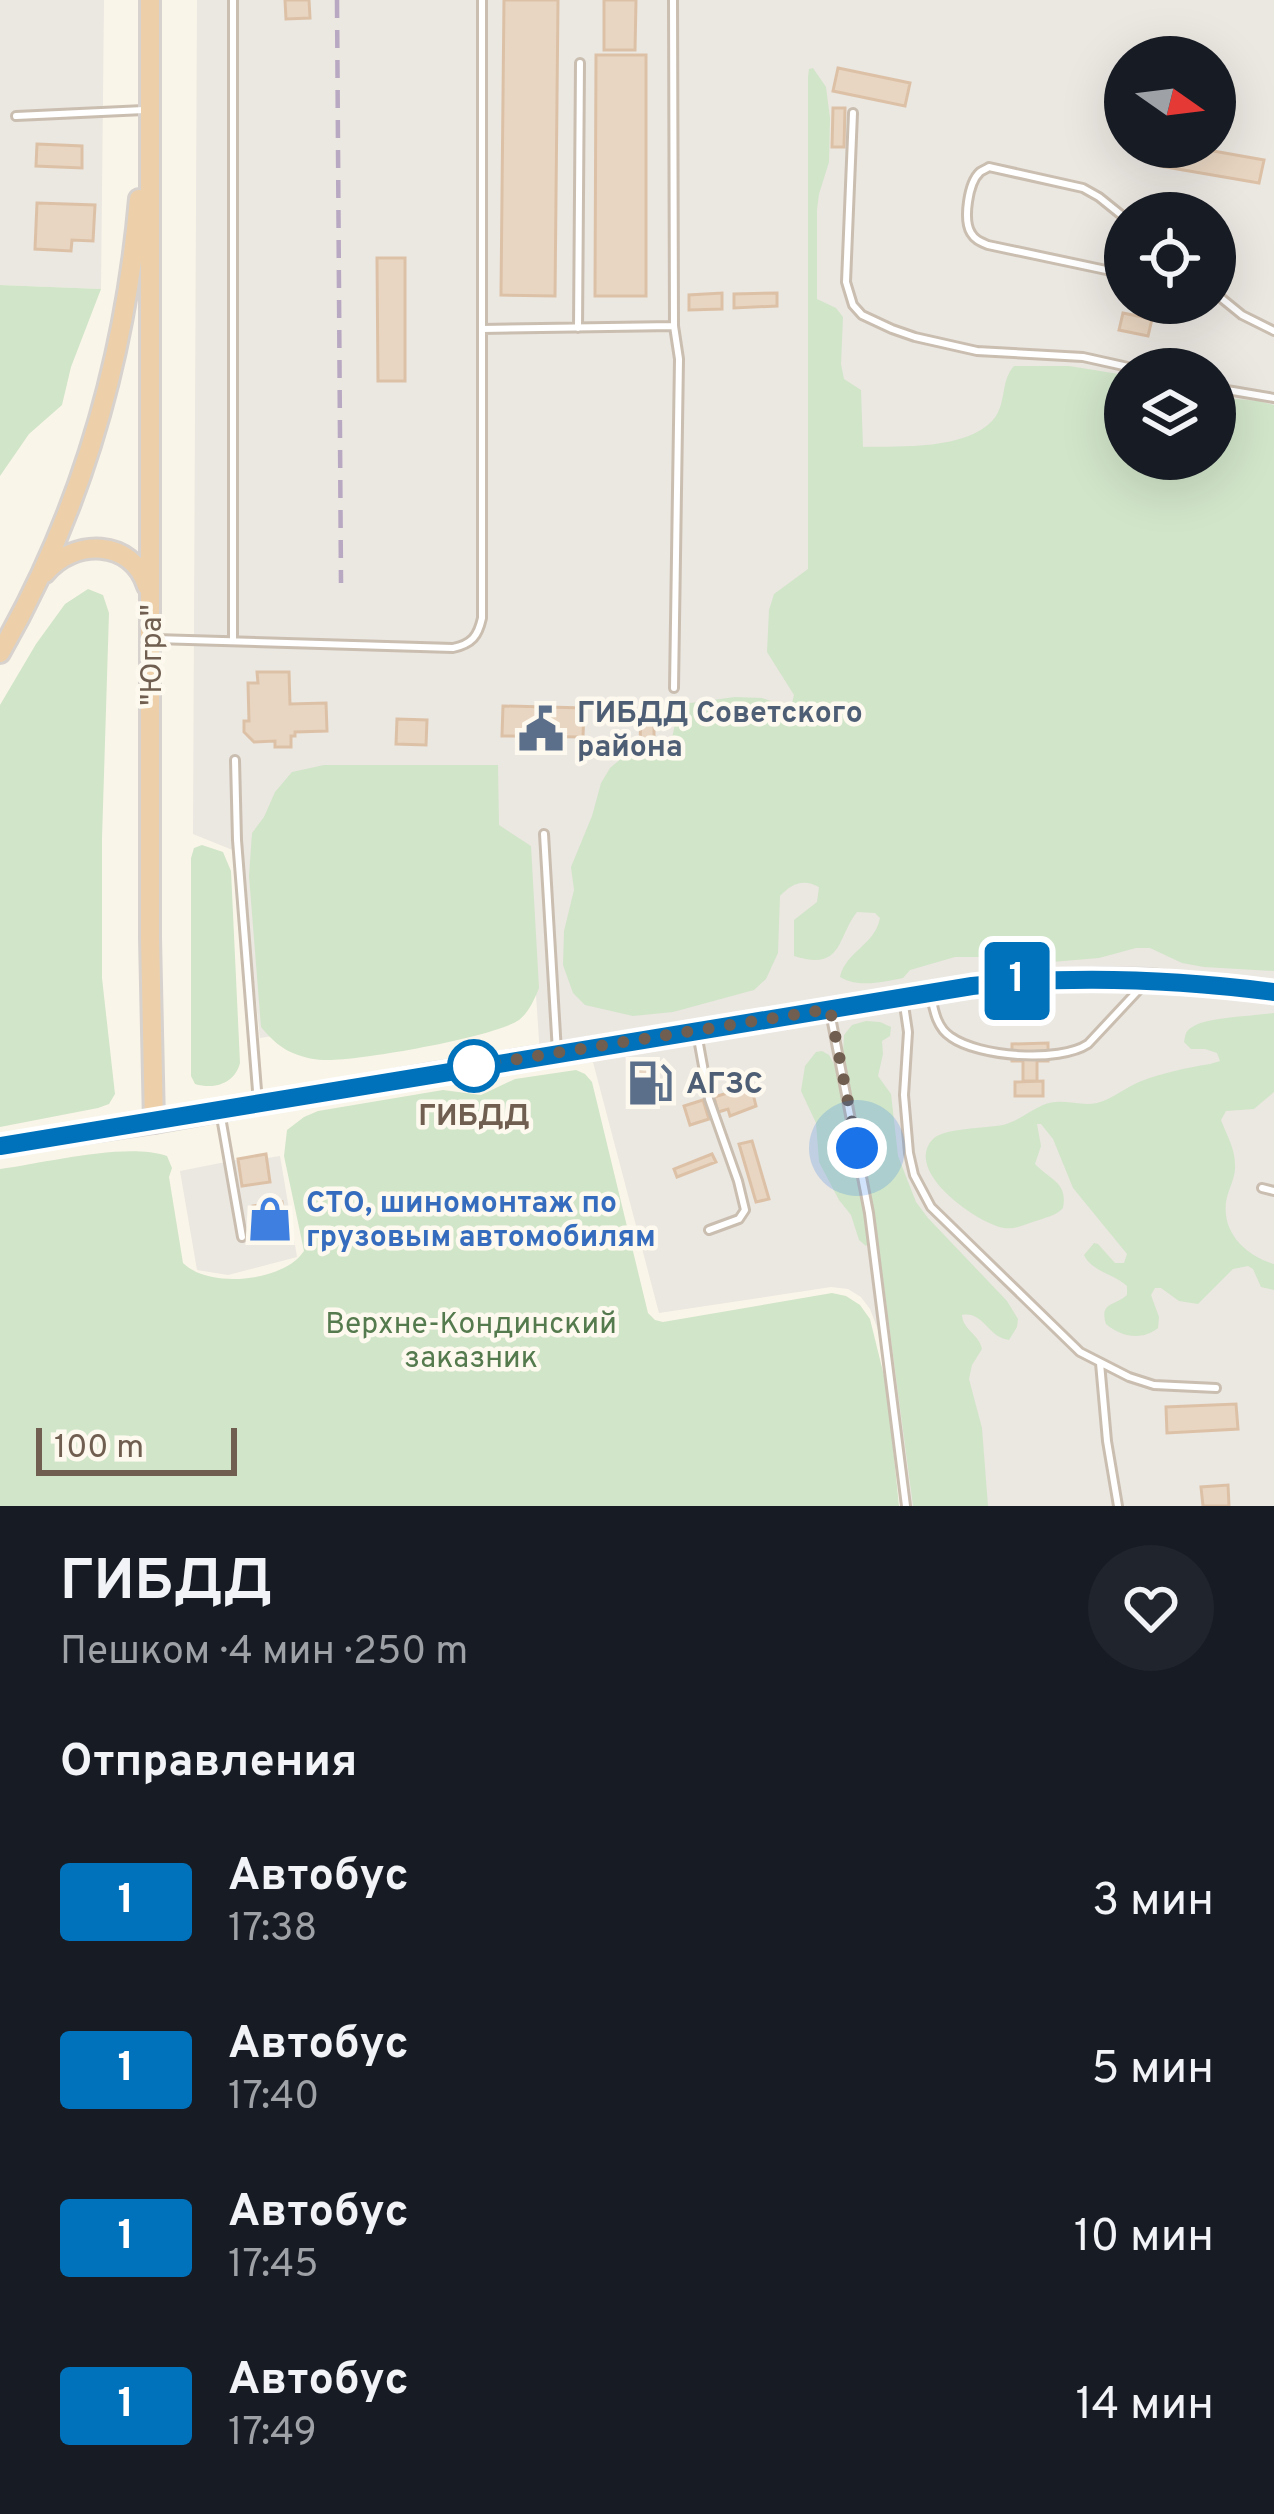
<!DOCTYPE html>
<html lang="ru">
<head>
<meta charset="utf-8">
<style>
  body { margin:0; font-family:Overpass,sans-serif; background:#20242c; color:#f1f3f6; height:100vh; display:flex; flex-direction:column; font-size:45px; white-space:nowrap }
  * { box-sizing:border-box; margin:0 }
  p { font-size:39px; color:#9ea1a6 }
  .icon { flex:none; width:66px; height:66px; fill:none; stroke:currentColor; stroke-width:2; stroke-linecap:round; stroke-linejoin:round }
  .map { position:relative; height:1506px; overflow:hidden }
  .details { display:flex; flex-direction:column; background:#171b24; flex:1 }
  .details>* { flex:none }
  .badge { padding:0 24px; border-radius:9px; font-size:42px; line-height:78px }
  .needle { width:78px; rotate:104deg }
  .fabs { position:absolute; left:1104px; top:36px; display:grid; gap:24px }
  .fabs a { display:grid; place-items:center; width:132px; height:132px; border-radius:50%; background:#171b24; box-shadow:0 12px 48px #0002; font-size:60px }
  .scale { position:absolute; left:36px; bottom:30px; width:201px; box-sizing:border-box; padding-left:12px; border:6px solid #705f50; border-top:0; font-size:33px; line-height:42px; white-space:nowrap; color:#705f50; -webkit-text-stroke:9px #fdf9ef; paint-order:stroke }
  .you { position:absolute; width:60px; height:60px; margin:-30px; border:9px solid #fff; border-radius:50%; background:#1a73e8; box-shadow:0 0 0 18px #1a73e833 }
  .map>.badge { position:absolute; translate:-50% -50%; box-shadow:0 0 0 6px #fff }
  h2 { padding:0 60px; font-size:45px; line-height:108px }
  .round { display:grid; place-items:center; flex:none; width:126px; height:126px; border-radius:63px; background:#20242c }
  .overview { display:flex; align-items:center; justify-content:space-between; height:204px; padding:0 60px }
  h1 { font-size:57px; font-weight:700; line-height:90px }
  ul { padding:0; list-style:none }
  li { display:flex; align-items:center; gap:36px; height:168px; padding:0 60px }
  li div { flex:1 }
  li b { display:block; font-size:45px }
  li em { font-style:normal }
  li .badge { min-width:132px; font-weight:700; text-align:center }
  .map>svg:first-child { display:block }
  .industrial { fill:#ebe7e1; fill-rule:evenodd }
  .green { fill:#d1e5c9 }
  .building { fill:#e9d6c2; stroke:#dcc1a7; stroke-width:3 }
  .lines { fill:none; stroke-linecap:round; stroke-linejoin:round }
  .service-casing { stroke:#cabeb0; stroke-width:12 }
  .primary-casing { stroke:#d7d2ce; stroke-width:24 }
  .trunk-casing { stroke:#d7d2ce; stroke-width:24 }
  .service { stroke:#fff; stroke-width:6 }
  .primary { stroke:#efdeaa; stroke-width:18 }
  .trunk { stroke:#edd0a9; stroke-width:18 }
  .rail { stroke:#b9a8c2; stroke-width:4.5; stroke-dasharray:18 12; stroke-linecap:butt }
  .line-casing { stroke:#fff; stroke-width:27 }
  .line { stroke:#0072bc; stroke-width:18 }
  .walk { stroke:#705f50; stroke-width:12; stroke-dasharray:0 21.6 }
  .stop-dot { fill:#fff; stroke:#0072bc; stroke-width:6 }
  .labels { text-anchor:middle; stroke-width:9; stroke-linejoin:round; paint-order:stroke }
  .street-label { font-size:30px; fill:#705f50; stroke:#fdf9ef }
  .service-label { font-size:30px; font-weight:bold; fill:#4e5e75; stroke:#fdf9ef; text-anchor:start }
  .stop-label { font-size:30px; font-weight:bold; fill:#705f50; stroke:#fdf9ef }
  .shop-label { font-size:30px; font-weight:bold; fill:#366cbe; stroke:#fdf9ef; text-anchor:start }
  .park-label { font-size:30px; fill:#547a4d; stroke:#fdf9ef }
</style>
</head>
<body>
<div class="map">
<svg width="1274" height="1506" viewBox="0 0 1274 1506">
  <rect width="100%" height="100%" fill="#faf5e9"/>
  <path class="industrial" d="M0 0H104L101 289 0 285Z
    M197 0H1274V1506H903L890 1389 880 1335 870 1309 861 1297 848 1289 831 1287 659 1313 593 1062 541 1069 536 995 260 1038 240 853 193 834ZM1125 57H1215V147H1125ZM1125 213H1215V303H1125ZM1125 369H1215V459H1125Z
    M266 1154 267 1158 280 1156 297 1257 228 1275 197 1270 180 1171Z"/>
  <path class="green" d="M813 68 826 87 830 118 829 162 819 194 817 210V299L836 308 843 317 841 364 844 379 861 390 863 447C901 446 966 450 993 420 1007 404 1000 381 1014 366H1069L1125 375V459H1215V397L1259 401 1274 405V971L1204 967 1182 963 1150 948H1136L1099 958 1040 963 994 957H955L910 970 903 978C883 982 858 988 840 977 846 951 875 945 880 918L875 913 857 912C837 937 843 972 794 956V920L817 902 819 887C803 878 791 884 780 896L778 953 766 979 754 990 673 1012 633 1016 585 1005 573 993 563 965 564 931 574 890 571 867 592 816 601 783 610 768 634 748C666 757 675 745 675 713L683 704 735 697 762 698 783 705 792 703 794 695 767 652 769 610 774 594 808 569V77L809 69Z
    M0 285 101 289 71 367 62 405 29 434 0 476Z
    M88 589 103 595 109 613 102 839V978L115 1094 109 1104 98 1108 0 1127V705L36 644 65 604Z
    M324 765H498L499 825 531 846 539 988C534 1000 529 1012 519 1020 495 1037 358 1061 326 1060 317 1060 306 1058 298 1055 282 1050 271 1039 261 1027L249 876 252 833 264 817 275 792 292 772Z
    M202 845 223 852 231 871 240 1063C235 1083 215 1090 195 1084L191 1076V858L194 848Z
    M1274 1013V1092L1254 1109 1226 1111 1221 1120C1227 1136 1235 1148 1235 1165 1236 1178 1228 1189 1226 1202 1222 1234 1247 1256 1274 1264V1290L1261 1287 1253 1269 1248 1266 1233 1269 1198 1304 1179 1301 1161 1288H1155L1151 1295 1159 1317 1158 1328C1142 1341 1121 1337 1106 1324 1099 1302 1115 1306 1127 1295V1286C1114 1274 1091 1271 1084 1255L1094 1243 1098 1244 1115 1263H1124L1127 1254 1073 1188 1053 1139 1041 1124H1037L1041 1146 1035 1164C1050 1180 1068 1182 1063 1208 1055 1216 1050 1216 1039 1220 1028 1223 1016 1230 1004 1228 977 1223 904 1172 932 1140 941 1128 987 1128 1003 1125 1019 1121 1029 1111 1043 1105 1061 1097 1079 1107 1097 1103 1112 1099 1125 1088 1139 1082 1161 1073 1186 1068 1210 1064L1220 1061 1217 1053 1205 1049H1191L1184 1042C1186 1033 1185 1031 1194 1026 1209 1017 1255 1016 1274 1013Z
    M866 1021 880 1022 891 1027 890 1036 882 1041 883 1054 878 1076 891 1094 898 1156 916 1202 928 1218 1007 1301 1018 1319 1017 1327 1009 1340C988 1338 984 1311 962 1315 963 1330 979 1334 982 1349L972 1365 969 1379 982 1428 988 1506H913L874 1211 843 1055 844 1035 852 1025Z
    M822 1051 829 1055 838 1071 870 1241 866 1246 859 1240 851 1215 839 1200 819 1162 816 1123 801 1091 805 1066 816 1052Z
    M576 1070 585 1074 592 1082 648 1313 655 1320 663 1322 832 1293 846 1296 860 1305 870 1319 887 1388 899 1506H0V1169C46 1163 125 1142 167 1156L172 1168 169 1177 183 1263C209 1289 284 1282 304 1251L284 1156 287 1130 304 1117 318 1111 443 1090 481 1095 515 1079Z"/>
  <path class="building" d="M285 0H309L310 18 286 19Z
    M504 0H558L555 296 501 295Z
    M604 0H636L635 50H604Z
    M596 55H646V296H595Z
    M838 68 910 83 905 106 833 91Z
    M833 108H845L844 147H832Z
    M37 144 82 146V168L36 166Z
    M1163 147H1191L1264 160 1259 183 1160 166Z
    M37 203 95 205 93 241 72 240 71 251 35 249Z
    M377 258H405V381H378Z
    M722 293V309L689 310V295Z
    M777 293V306L734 308V294Z
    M1123 313 1152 319 1148 336 1119 330Z
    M257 672H289L290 704 326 703 327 731 295 732V736H291V747H275V741L254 742 244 732V721H249L248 683H258Z
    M641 702H654V750H640Z
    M503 706 584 708 583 737 502 736Z
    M397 719 427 720 426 745 396 744Z
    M1048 1043V1061H1037V1081H1023V1061H1012V1044Z
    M653 1065 663 1096 647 1101 636 1071Z
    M1043 1081V1096H1015V1082Z
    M751 1086 756 1106 730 1116 728 1109 718 1112 714 1097Z
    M703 1100 709 1119 690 1125 684 1106Z
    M752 1141 769 1199 756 1202 739 1144Z
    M266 1154 270 1182 242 1186 238 1159Z
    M712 1154 716 1162 677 1177 674 1169Z
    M282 1202 287 1232 257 1236 253 1206Z
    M1236 1404 1238 1429 1167 1433 1166 1407Z
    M1228 1485 1229 1506H1203L1201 1487Z"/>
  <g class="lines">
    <g class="service-casing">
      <path id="service" d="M673 0 674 326 679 359 674 688
        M853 113 846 282 853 305 862 315 892 329 915 337 977 351 1083 357 1137 369
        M16 116 144 110
        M1125 218 1099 197 1083 188 989 167C986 169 983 170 980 172 968 183 963 220 971 233 975 240 981 242 988 245L1125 274
        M1215 293 1242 315 1274 331
        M578 328 580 63
        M482 329 674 326
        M1215 388 1274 398
        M233 638V0
        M155 639 453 648C472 644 478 636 482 618V0
        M235 760 237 840 258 1103
        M544 834 557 1052
        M931 996C934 1011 937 1028 951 1037 979 1057 1059 1063 1088 1044L1146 982
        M903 998 908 1032 904 1095 909 1153 914 1175 931 1207 1080 1352 1129 1377 1154 1385 1216 1388
        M830 1012 869 1213 906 1506
        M697 1033 709 1099 738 1181 745 1210 739 1219 709 1230
        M221 1117 242 1237
        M1262 1188 1274 1191
        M1100 1363 1107 1441 1118 1506"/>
    </g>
    <g class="primary-casing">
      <path id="primary" d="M154 1123 427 1074 972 986 1099 978 1149 979 1274 992"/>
    </g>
    <g class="trunk-casing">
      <path id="trunk" d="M45 573C74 538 132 539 147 586
        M0 653C80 514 125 359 139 199
        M0 1146 154 1123 150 938V0"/>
    </g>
    <use href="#service" class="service"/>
    <use href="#primary" class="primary"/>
    <use href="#trunk" class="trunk"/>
    <path class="rail" d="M337 0 341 583"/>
  </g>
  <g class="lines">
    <g class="line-casing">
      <path id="line" d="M0 1146 972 986C1074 975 1173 979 1274 992"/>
    </g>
    <use href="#line" class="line"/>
    <path class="walk" d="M474 1066 830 1009 857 1148"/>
  </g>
  <defs>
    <g id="civic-bare" transform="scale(3.6)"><path d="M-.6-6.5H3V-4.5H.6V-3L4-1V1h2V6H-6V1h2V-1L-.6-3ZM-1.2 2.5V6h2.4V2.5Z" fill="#5c6f8a" stroke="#fdf9ef" stroke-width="2.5" paint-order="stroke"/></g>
    <g id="fuel-bare" transform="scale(3.6)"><path d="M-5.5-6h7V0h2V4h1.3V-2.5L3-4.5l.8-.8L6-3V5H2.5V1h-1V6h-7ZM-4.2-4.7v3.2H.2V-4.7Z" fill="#5c6f8a" stroke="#fdf9ef" stroke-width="2.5" paint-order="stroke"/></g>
    <g id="shop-bare" transform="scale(3.6)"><path d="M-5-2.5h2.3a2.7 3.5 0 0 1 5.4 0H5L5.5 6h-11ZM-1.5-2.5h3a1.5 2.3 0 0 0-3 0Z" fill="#3f7fe0" stroke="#fdf9ef" stroke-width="2.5" paint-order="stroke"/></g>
  </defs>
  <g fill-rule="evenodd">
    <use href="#civic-bare" x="541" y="729"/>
    <use href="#fuel-bare" x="650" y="1083"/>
    <use href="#shop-bare" x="270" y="1219"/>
  </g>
  <circle class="stop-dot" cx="474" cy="1066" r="24"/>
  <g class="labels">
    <g class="street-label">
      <text transform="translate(151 655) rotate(-90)" y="10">"Югра"</text>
    </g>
    <g class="service-label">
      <text x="577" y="722">ГИБДД Советского<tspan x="577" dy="34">района</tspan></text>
      <text x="686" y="1093">АГЗС</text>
    </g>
    <g class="stop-label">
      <text x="474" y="1125">ГИБДД</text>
    </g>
    <g class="shop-label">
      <text x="306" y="1212">СТО, шиномонтаж по<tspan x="306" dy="34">грузовым автомобилям</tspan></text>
    </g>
    <g class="park-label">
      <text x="471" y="1333">Верхне-Кондинский<tspan x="471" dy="34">заказник</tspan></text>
    </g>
  </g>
</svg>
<div class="fabs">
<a><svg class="needle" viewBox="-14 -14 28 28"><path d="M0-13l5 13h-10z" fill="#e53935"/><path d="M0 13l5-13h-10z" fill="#9ea1a6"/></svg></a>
<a><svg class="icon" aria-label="locate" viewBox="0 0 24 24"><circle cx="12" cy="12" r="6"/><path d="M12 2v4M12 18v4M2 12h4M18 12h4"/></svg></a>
<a><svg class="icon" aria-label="layers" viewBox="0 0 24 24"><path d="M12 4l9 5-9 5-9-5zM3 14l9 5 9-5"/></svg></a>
</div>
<div class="scale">100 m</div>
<div class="you" style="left:857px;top:1148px"></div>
<b class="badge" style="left:1017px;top:981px;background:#0072bc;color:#fff">1</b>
</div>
<section class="details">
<div class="overview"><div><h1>ГИБДД</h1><p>Пешком · 4 мин · 250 m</p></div><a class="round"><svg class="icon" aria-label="heart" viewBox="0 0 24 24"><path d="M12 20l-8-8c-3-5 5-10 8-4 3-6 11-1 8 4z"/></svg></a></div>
<h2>Отправления</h2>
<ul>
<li><span class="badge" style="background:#0072bc;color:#fff">1</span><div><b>Автобус</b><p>17:38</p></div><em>3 мин</em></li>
<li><span class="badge" style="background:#0072bc;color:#fff">1</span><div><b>Автобус</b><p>17:40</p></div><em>5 мин</em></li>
<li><span class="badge" style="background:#0072bc;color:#fff">1</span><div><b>Автобус</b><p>17:45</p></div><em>10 мин</em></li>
<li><span class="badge" style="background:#0072bc;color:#fff">1</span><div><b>Автобус</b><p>17:49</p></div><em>14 мин</em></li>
</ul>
</section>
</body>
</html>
